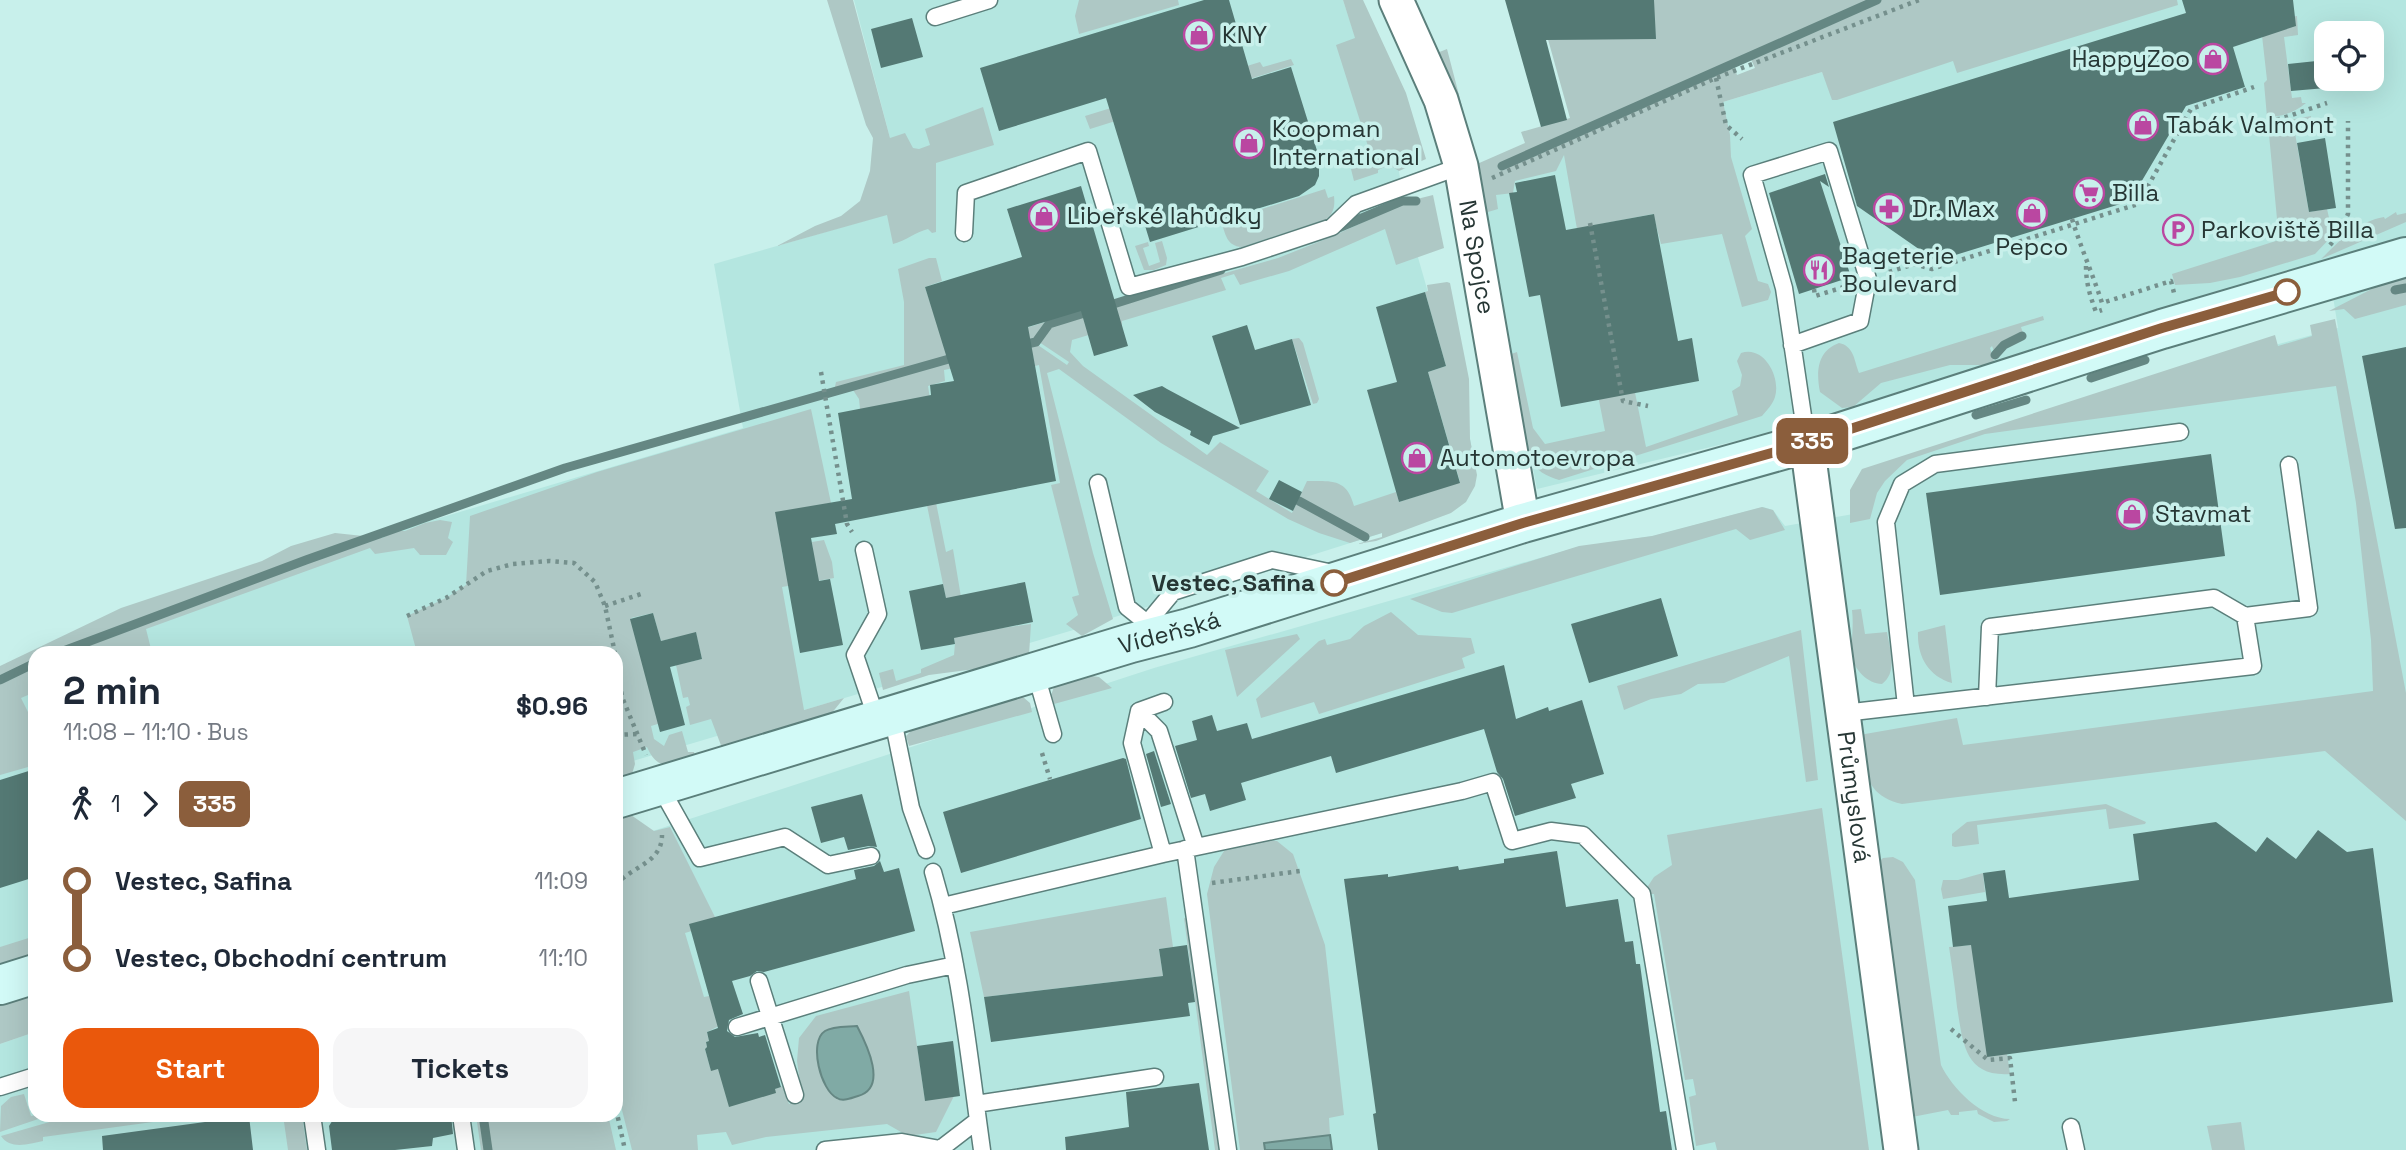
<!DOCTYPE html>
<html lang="en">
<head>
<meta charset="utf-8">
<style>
  body { margin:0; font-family:"Space Grotesk",sans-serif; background:#f6f6f7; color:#1f2937; height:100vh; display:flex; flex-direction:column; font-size:26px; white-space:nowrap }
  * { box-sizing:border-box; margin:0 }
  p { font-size:23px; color:#747a83 }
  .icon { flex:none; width:38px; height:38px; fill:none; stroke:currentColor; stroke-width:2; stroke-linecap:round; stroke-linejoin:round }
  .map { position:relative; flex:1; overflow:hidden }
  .side { position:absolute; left:28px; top:646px; width:595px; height:476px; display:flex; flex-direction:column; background:#fff; border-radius:21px; box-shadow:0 7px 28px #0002 }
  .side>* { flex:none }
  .badge { padding:0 14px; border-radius:10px; font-size:24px; line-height:46px }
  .tools { position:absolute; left:2314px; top:21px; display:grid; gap:14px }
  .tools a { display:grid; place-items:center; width:70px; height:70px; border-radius:14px; background:#fff; box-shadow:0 7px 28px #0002; font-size:35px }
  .map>.badge { position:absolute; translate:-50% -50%; box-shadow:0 0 0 4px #fff }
  .legs { display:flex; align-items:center; gap:10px; height:77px; padding:0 35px; font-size:23px }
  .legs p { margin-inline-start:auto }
  .headline { display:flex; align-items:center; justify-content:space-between; height:119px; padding:0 35px }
  h1 { font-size:38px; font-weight:700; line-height:52px }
  .primary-button { display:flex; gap:14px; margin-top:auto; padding:14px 35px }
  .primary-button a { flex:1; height:80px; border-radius:21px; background:#ea580c; color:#fff; font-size:28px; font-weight:700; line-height:80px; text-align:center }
  .primary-button a+a { background:#f6f6f7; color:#1f2937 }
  ul { padding:0 35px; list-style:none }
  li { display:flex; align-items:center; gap:24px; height:77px; font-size:26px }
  li i { display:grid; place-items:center; width:10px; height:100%; margin:0 9px; background:currentColor }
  li i::after { content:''; width:18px; height:18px; margin:-9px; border:5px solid; border-radius:50%; background:#fff }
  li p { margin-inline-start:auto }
  li:first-child i { background:linear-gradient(#0000 50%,currentColor 0) }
  li:last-child i { background:linear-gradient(currentColor 50%,#0000 0) }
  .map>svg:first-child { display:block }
  .built { fill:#b4e6e0; fill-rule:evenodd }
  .green { fill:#aec8c5; fill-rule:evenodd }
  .water { fill:#80aaa5; stroke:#658783; stroke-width:2 }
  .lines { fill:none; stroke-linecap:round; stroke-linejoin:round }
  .stream { stroke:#658783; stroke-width:9 }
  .building { fill:#547974 }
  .service-casing { stroke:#5b7f7b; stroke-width:19 }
  .minor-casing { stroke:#5b7f7b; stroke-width:37 }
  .secondary-casing { stroke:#5b7f7b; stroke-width:42 }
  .path { stroke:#75908d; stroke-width:4.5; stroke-dasharray:3.5 5; stroke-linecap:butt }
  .service { stroke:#fff; stroke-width:16 }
  .minor { stroke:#fff; stroke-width:33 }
  .secondary { stroke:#d2faf7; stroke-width:38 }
  .line-1-casing { stroke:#fff; stroke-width:16 }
  .line-1 { stroke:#8b5e3c; stroke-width:10 }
  .stop-1-dot { fill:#fff; stroke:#8b5e3c; stroke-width:3.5 }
  .labels { text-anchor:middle; stroke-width:7; stroke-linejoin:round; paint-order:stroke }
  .poi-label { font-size:24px; fill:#263634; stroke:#c8f0eb; text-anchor:start }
  .street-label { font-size:24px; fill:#263634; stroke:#c8f0eb }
  .stop-label { font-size:24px; font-weight:bold; fill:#263634; stroke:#c8f0eb; text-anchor:end }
</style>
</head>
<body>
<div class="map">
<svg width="2406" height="1150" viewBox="0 0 2406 1150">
  <rect width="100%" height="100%" fill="#c8f0eb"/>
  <path class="built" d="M854 0H1343L1398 166 1407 219 1470 439 1475 466 1452 511 1080 628 616 766V653H68L190 592 743 428 714 264 888 214 890 138Z
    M2134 0H2406V1150H0V1044L35 1032V1115H616V843L1154 668 1578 547 1653 536 1763 507 1773 510 1785 526 1859 513 1875 468 2174 372 2338 328 2328 265 1777 431 1537 489 1478 187 1718 83 1723 102 1822 72 1833 99ZM2326 33H2371V79H2326Z
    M35 669V942L0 952V687Z"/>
  <path class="green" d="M827 0H853L890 138 905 133 913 148 919 149 930 145 925 129 983 107 994 145 936 163V232L932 233 928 229C915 232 906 241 893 244L887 215 777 246 815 226 841 216 860 201 870 171 873 138 866 125Z
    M1079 0H1178L1179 5 1079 34 1075 16Z
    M1343 0H1363L1406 93 1426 159 1399 171 1389 165 1378 170V173L1354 181 1351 169 1373 162 1336 45 1355 38Z
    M1537 0H2177L2178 5 1957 73 1953 61 1837 100H1832L1822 72 1723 102 1730 135 1731 157 1752 229 1745 236 1758 281 1768 284 1771 292 1768 300 1742 307 1722 234 1661 244 1653 214 1601 224 1646 447 1738 415 1732 391 1740 386 1742 375 1737 361 1741 353C1764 345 1781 377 1775 397 1773 404 1767 410 1762 416L1559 480C1547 476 1535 471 1530 458L1511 354 1517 352 1533 428 1545 444 1605 431 1566 232 1577 229 1564 155 1556 171 1515 181 1513 193 1496 195 1498 209 1488 212V219L1484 220 1437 53 1447 49 1477 164 1525 143 1521 132 1570 118ZM1749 55 1755 68 1737 75 1733 63Z
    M2258 0 2270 20 2297 16 2298 35 2284 37 2292 98 2301 97 2302 103H2306C2294 113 2283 116 2267 117L2264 83 2267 80Z
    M1291 59 1294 65 1090 129 1085 116 1260 62 1263 67Z
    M2311 116V120L2293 122 2309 212 2327 209 2333 235 2315 254 2240 277 2210 283 2175 285 2172 274 2279 240 2268 124Z
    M1325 189 1328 198 1334 196C1335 206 1334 212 1327 219L1242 247C1226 246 1226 234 1221 222Z
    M1433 195 1444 248 1396 265 1385 229 1289 271 1240 285 1234 274 1221 278 1226 290 1122 321V325L1072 340 1070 352 1083 366 1207 455 1220 442 1269 471 1256 491 1292 513 1307 481C1331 481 1347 478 1354 506L1396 492 1399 502 1460 482 1428 372 1446 366 1425 292 1428 291 1427 285 1447 282 1450 283 1469 379 1470 439 1477 475 1475 486 1466 502 1451 513 1376 541 1357 544 1382 537V533L1350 543 1319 533 1288 519 1161 443 1059 369 1047 373 1093 553 1113 619 1082 636 1066 624 1078 615 1072 597 1079 595 1051 485 1060 483 1039 365 1035 366 1033 356H1013L944 370 945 381 928 386 942 476 931 478 946 552 953 549 967 633 1031 624 1029 655 991 667 929 675 883 690 879 673 893 669 896 681 921 673V669L954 655 955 643 919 466 860 409 859 399 853 390 833 396 836 382 904 365V302L898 269 929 258H936L942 281 925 287 947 353 1045 322 1032 341 1067 365 1069 362 1039 342 1049 327 1148 295 1278 258 1331 237 1400 205H1411L1417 199Z
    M2396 212 2397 215 2406 213V222L2321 259C2340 241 2356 222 2384 217L2385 219Z
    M1162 241 1167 258 1166 265 1154 270H1144L1135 246 1148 242 1149 246 1143 248 1149 266 1160 262 1155 243Z
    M2406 276V305L2355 319 2344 309 2329 311 2391 279Z
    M2043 316 2044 320 2021 327 2023 333 2005 341 1994 351 1992 346 1990 348 1994 361 1988 365H1950L1881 383 1853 407 1842 408 1820 392C1816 372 1817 351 1839 343 1854 346 1854 360 1859 373Z
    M2335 319 2406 693V821L2325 751 1902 804C1864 795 1866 771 1858 737L1865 734 1957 718 1963 745 2373 691 2371 640 2356 503 2336 386 1985 434 1907 460 1885 481 1877 493 1870 519 1850 523V490L1862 469 2275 335 2278 346 2312 336 2310 325Z
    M1299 338 1303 343 1319 399 1317 403 1313 404 1292 339Z
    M811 409 831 503 776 513 783 558 813 553 812 542 824 540 832 562 834 578 782 587 804 710 844 698 831 714 722 748 711 719 690 725 686 707 690 705 688 697 683 698 676 665 702 659 696 633 661 641 653 613 631 618 661 723 651 726 654 739 664 746 669 735 682 731 688 752H694L695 756C671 763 659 774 647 747L633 752 635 764 632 774 616 779V770L621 765 620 756 616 757V653H417L407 616 446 598 466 585 470 516 597 472Z
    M1762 507 1773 510 1785 530 1750 540 1736 529 1452 613 1442 612 1410 599 1579 546 1652 536Z
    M440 520 452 522 448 538 453 542 446 555H420L414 548 375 554 370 548 146 629 152 653H35V692L21 698 31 718 35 716V765L0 775V666L121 608 262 561 291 546 335 533 382 538 396 531H405L425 523Z
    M1861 609 1865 634 1887 632C1890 650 1898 672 1882 684 1868 684 1853 669 1852 655 1851 640 1854 627 1852 610Z
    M1391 612 1418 635 1471 638 1475 653 1462 658 1465 668 1319 714 1314 702 1261 718 1256 699 1319 641 1325 639 1327 645 1350 639 1364 626Z
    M1945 625 1952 683C1928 676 1917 656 1918 632Z
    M1801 630 1818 780 1806 782 1789 656 1724 683 1698 684 1681 694 1651 699 1624 710 1617 686Z
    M1297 634 1300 639 1237 697 1225 650Z
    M1092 676 1099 677 1112 688 1054 704 1051 695 1054 687Z
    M1023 697 1030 703 1032 712 909 746 906 736 914 728Z
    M2106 804 2146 822 2145 824 2109 829 2106 809 1977 825 1979 844 1955 847 1952 846V834L1967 822Z
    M1822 808 1869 1150H1717L1715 1142 1696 1146 1689 1097 1696 1095 1693 1079 1685 1080 1654 894H1647L1646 889 1654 877 1672 865 1667 835Z
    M631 815 654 831 670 827 718 923 685 933 704 997 709 996 719 1026 707 1032 709 1041 706 1042 707 1047 705 1049 711 1070 719 1069 775 1089 783 1086 789 1104 802 1098 797 1061 799 1038 816 1016 909 991 925 1100 954 1096 936 1132 908 1136 887 1124 766 1137 732 1145 726 1132 697 1135 698 1150H632L616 1086V819Z
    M1256 840 1277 841 1293 854 1325 945 1344 1115 1329 1118 1330 1135 1264 1143 1265 1150H1240L1207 894 1214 867 1224 851Z
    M1893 857 1903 862 1915 880 1941 1065C1952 1088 1982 1119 2010 1119L2007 1121 1994 1122 1978 1114 1977 1110 1959 1112V1115H1951L1948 1110 1912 1117 1876 864 1883 858Z
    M1983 873 1985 892 1943 899 1941 889 1943 880H1958Z
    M1166 897 1173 947 1159 949 1163 976 984 997 970 932Z
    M1184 918 1188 919 1220 1150H1215Z
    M35 936V953L0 964V947Z
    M1971 945 2007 1053 2010 1074C1964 1077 1963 1042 1957 1007 1955 987 1952 967 1949 947Z
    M35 991V1032L0 1044V1002Z
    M24 1094 31 1116 36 1115H204L43 1137V1141C29 1144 10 1150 1 1136L53 1121 50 1115 0 1132 1 1106 11 1097Z
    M283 1115H302L307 1150H288Z
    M476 1115H608L616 1150H481Z
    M2241 1122 2245 1150H2212L2207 1126Z"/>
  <path class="water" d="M857 1026C867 1045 888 1088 858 1096 851 1098 843 1102 837 1098 821 1091 808 1042 825 1031 833 1026 848 1027 857 1026Z
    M1330 1135 1332 1150H1265L1264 1143Z"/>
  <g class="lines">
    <path class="stream" d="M1502 166 1877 0
      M1336 229 1402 201H1416
      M2395 290 2406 288
      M1104 307 1221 270
      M1022 345 1036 342 1049 324 1091 311
      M1995 355 2004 345 2022 336
      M2091 378 2145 360
      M1976 415 2026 400
      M1299 501 1365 537
      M58 653 306 560 565 468 956 357
      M0 680 35 663
      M483 1115 488 1150"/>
  </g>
  <path class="building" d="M1204 0H1229L1252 79 1291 67 1319 157V176L1315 185 1299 196 1150 242 1106 98 999 131 980 68Z
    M1505 0H1654L1656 39 1546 40 1567 120 1541 127Z
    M2182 0H2293L2296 26 2233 47 2245 87 2186 106 2130 201 1936 261 1857 206 1833 122 2186 13Z
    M912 18 923 57 881 68 871 29Z
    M2326 60V88L2291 91 2288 64Z
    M2325 138 2336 208 2309 212 2297 143Z
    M1825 174 1829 187 1820 181 1851 277 1799 294 1769 193Z
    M1555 175 1566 230 1654 214 1678 341 1692 338 1699 381 1561 407 1540 295 1529 297 1509 193 1517 192 1515 183Z
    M1081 186 1128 346 1094 356 1081 311 1028 327 1056 481 835 524 837 534 811 538 819 581 830 579 843 645 800 653 775 512 852 499 838 413 931 395 930 385 954 381 925 287 1022 257 1007 209Z
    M1425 292 1446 366 1428 372 1460 483 1399 502 1367 390 1397 382 1376 307Z
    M1247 325 1255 350 1292 339 1311 405 1240 425 1212 336Z
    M2406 347V528L2395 529 2362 356Z
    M1162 386 1167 389 1240 428 1213 436 1209 445 1190 435 1191 431 1155 412 1133 395Z
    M2211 454 2225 556 1940 595 1926 493Z
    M1279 480 1302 492 1293 511 1269 499Z
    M1025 582 1033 622 954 638 955 644 921 650 909 591 943 584 946 598Z
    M1661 598 1678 656 1589 683 1571 624Z
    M653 613 661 641 696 632 702 659 670 667 685 725 660 732 630 619Z
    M1504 665 1516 719 1548 707 1549 711 1582 700 1604 774 1571 784 1576 798 1515 816 1503 779 1497 772 1484 729 1336 773 1331 756 1241 783 1246 800 1210 811 1205 794 1191 798 1175 746 1197 740 1192 721 1212 715 1217 731 1247 723 1252 739Z
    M1154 751 1171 804 1161 807 1146 754Z
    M1123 758 1126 759 1141 819 961 873 943 812Z
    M35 769V877L0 888V780Z
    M862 794 877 847 869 846 848 850 844 837 821 843 811 807Z
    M2216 822 2256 852 2267 837 2296 859 2318 830 2347 852 2373 848 2393 1002 1987 1057 1971 945 1953 947 1948 906 1987 901 1983 873 2005 870 2009 898 2139 880 2133 834Z
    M1557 851 1566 907 1618 899 1625 942 1633 941 1636 964H1640L1660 1112 1666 1111 1672 1150H1378L1373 1114 1376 1113 1344 879 1388 874V877L1458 866 1459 870 1504 863V859Z
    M880 861 884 872 899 868 915 931 764 972 757 971 750 976 732 981 743 1014 729 1020 727 1031 735 1037 758 1033 759 1037 765 1035 781 1087 775 1089 776 1093 729 1107 718 1069 711 1071 705 1049 707 1047 706 1042 709 1041 707 1032 718 1028 689 924 856 879 854 870 874 866Z
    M1187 945 1195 1002 1188 1003 1190 1016 991 1042 984 997 1163 976 1159 949Z
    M953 1041 960 1096 925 1101 917 1046Z
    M1199 1083 1209 1150H1066L1065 1137 1129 1127 1126 1092Z
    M336 1115H451L453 1134 433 1138 432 1146 395 1150H332L329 1126Z
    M249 1116 253 1150H103L102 1136Z"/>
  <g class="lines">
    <g class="service-casing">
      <path id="service" d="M935 17 989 0
        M964 233 966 193 1088 151 1129 287 1242 257 1332 227 1356 204 1461 166
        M1792 345 1860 321 1868 279 1829 151 1752 175 1784 288 1807 443
        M1098 483 1127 607 1147 623
        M864 550 878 614 855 655 877 720
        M1139 633 1173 592 1272 560 1333 573
        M1035 671 1053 734
        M1987 697 1990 627 2214 598 2245 616
        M1906 706 1886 522 1902 484 1935 464 2180 432
        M1139 711 1132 743 1163 854 1462 791 1493 782 1512 841 1551 831 1583 835 1642 894 1685 1150
        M1139 711 1159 731 1196 847
        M1139 711 1164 702
        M1844 713 2253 666 2245 616 2309 608 2289 465
        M892 715 911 808 926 850
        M659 785 700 858 785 837 828 865 871 856
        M1185 849 1228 1150
        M933 872C960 963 969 1057 982 1150
        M943 906 1163 854
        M759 981 795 1095
        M737 1027 907 975 955 965
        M0 1087 35 1076
        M976 1104 1155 1077
        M312 1115 317 1150
        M461 1115 466 1150
        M2071 1127 2076 1150
        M825 1150 902 1142 940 1149
        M939 1150 978 1120"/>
    </g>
    <g class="minor-casing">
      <g id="minor">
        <path id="s1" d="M1396 0 1441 100 1461 166 1523 523"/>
        <path id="s2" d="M1807 443 1901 1150"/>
      </g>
    </g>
    <g class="secondary-casing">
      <g id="secondary">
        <path id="s3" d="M616 799 1131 643 1189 628 1523 523 1807 443 2162 329 2406 257"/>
        <path d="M0 985 35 974"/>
      </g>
    </g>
    <path class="path" d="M1716 78 1726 125 1742 139
      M2251 121 2280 119 2327 103
      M1492 178 1716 78 1919 0
      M2072 219C2081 248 2093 275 2102 303L2171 281 2174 293
      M1590 223 1623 401 1648 406
      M2330 245 2337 237 2348 214V121
      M2086 266C2086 283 2090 296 2096 312L2102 310
      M1889 272 1914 264 1932 269 2138 204 2191 109 2254 87
      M1814 289 1815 296 1844 287
      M821 372 847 524 852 532
      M605 606 644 593
      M407 616 446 598 487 571 513 564 549 561 574 563 595 582 605 606 615 653
      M616 658 622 697 646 755
      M616 735 638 734
      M1042 753 1050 779
      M1212 883 1300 871
      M616 885C632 866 662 863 662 835
      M1951 1029 1988 1060 2010 1058 2015 1102
      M616 1109 625 1150"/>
    <use href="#service" class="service"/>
    <use href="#minor" class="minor"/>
    <use href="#secondary" class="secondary"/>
  </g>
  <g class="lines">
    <g class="line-1-casing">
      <path id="line-1" d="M1334 583 1523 523 1807 443 2162 328 2287 292"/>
    </g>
    <use href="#line-1" class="line-1"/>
  </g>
  <defs>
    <g id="shop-ring" transform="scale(1.575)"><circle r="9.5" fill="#c8f0eb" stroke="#ba47a1" stroke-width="1.5"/><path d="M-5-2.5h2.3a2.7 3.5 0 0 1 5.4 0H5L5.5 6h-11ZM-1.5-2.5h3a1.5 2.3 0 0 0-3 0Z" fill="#ba47a1"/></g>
    <g id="supermarket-ring" transform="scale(1.575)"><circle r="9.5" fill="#c8f0eb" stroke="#ba47a1" stroke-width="1.5"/><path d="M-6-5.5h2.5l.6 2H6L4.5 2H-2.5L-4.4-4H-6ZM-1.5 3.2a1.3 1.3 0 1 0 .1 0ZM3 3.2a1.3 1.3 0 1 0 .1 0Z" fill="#ba47a1"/></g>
    <g id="pharmacy-ring" transform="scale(1.575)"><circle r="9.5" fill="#c8f0eb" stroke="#ba47a1" stroke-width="1.5"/><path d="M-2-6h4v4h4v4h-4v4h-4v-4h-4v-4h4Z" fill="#ba47a1"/></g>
    <g id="parking-ring" transform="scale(1.575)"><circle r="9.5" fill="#c8f0eb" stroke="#ba47a1" stroke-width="1.5"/><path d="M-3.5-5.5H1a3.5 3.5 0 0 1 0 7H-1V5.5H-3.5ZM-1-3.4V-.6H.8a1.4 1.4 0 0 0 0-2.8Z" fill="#ba47a1"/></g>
    <g id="restaurant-ring" transform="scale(1.575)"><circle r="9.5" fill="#c8f0eb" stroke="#ba47a1" stroke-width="1.5"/><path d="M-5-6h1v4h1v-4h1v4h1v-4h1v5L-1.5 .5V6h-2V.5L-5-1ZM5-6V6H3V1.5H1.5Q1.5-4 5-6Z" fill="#ba47a1"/></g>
  </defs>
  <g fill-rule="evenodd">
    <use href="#shop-ring" x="1199" y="35"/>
    <use href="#shop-ring" x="2213" y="59"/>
    <use href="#shop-ring" x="2143" y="125"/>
    <use href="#shop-ring" x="1249" y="143"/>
    <use href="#supermarket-ring" x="2089" y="193"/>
    <use href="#pharmacy-ring" x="1889" y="209"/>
    <use href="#shop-ring" x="2032" y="213"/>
    <use href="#shop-ring" x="1044" y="216"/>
    <use href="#parking-ring" x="2178" y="230"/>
    <use href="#restaurant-ring" x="1819" y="270"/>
    <use href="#shop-ring" x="1417" y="458"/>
    <use href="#shop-ring" x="2132" y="514"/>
  </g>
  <g class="stop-1-dot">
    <circle cx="2287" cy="292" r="12"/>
    <circle cx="1334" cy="583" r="12"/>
  </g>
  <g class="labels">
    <g class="poi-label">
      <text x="1222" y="43">KNY</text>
      <text x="2190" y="67" text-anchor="end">HappyZoo</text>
      <text x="2166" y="133">Tabák Valmont</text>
      <text x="1272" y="137">Koopman<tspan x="1272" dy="28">International</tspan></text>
      <text x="2112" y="201">Billa</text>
      <text x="1912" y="217">Dr. Max</text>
      <text x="1067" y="224">Libeřské lahůdky</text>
      <text x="2201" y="238">Parkoviště Billa</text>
      <text x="2032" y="255" text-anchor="middle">Pepco</text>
      <text x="1842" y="264">Bageterie<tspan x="1842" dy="28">Boulevard</tspan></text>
      <text x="1440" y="466">Automotoevropa</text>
      <text x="2155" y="522">Stavmat</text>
    </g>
    <g class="street-label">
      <text dy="8" stroke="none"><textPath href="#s1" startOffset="271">Na Spojce</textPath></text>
      <text dy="8" stroke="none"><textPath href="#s3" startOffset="578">Vídeňská</textPath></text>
      <text dy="8" stroke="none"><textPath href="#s2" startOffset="357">Průmyslová</textPath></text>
    </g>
    <g class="stop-label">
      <text x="1315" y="591">Vestec, Safina</text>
    </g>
  </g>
</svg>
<div class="tools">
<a><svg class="icon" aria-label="locate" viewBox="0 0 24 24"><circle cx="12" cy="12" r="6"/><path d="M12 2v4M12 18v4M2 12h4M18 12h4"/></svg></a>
</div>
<b class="badge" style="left:1812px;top:441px;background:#8b5e3c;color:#fff">335</b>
<section class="side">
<div class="headline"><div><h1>2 min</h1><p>11:08 – 11:10 · Bus</p></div><b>$0.96</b></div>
<div class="legs"><svg class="icon" aria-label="walk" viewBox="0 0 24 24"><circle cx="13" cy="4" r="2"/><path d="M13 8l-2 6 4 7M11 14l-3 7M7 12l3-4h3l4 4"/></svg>1<svg class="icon" aria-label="forward" viewBox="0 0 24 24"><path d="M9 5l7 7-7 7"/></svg><b class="badge" style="background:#8b5e3c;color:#fff">335</b></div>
<ul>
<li><i style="color:#8b5e3c"></i><b>Vestec, Safina</b><p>11:09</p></li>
<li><i style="color:#8b5e3c"></i><b>Vestec, Obchodní centrum</b><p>11:10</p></li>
</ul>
<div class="primary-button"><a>Start</a><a>Tickets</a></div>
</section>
</div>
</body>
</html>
